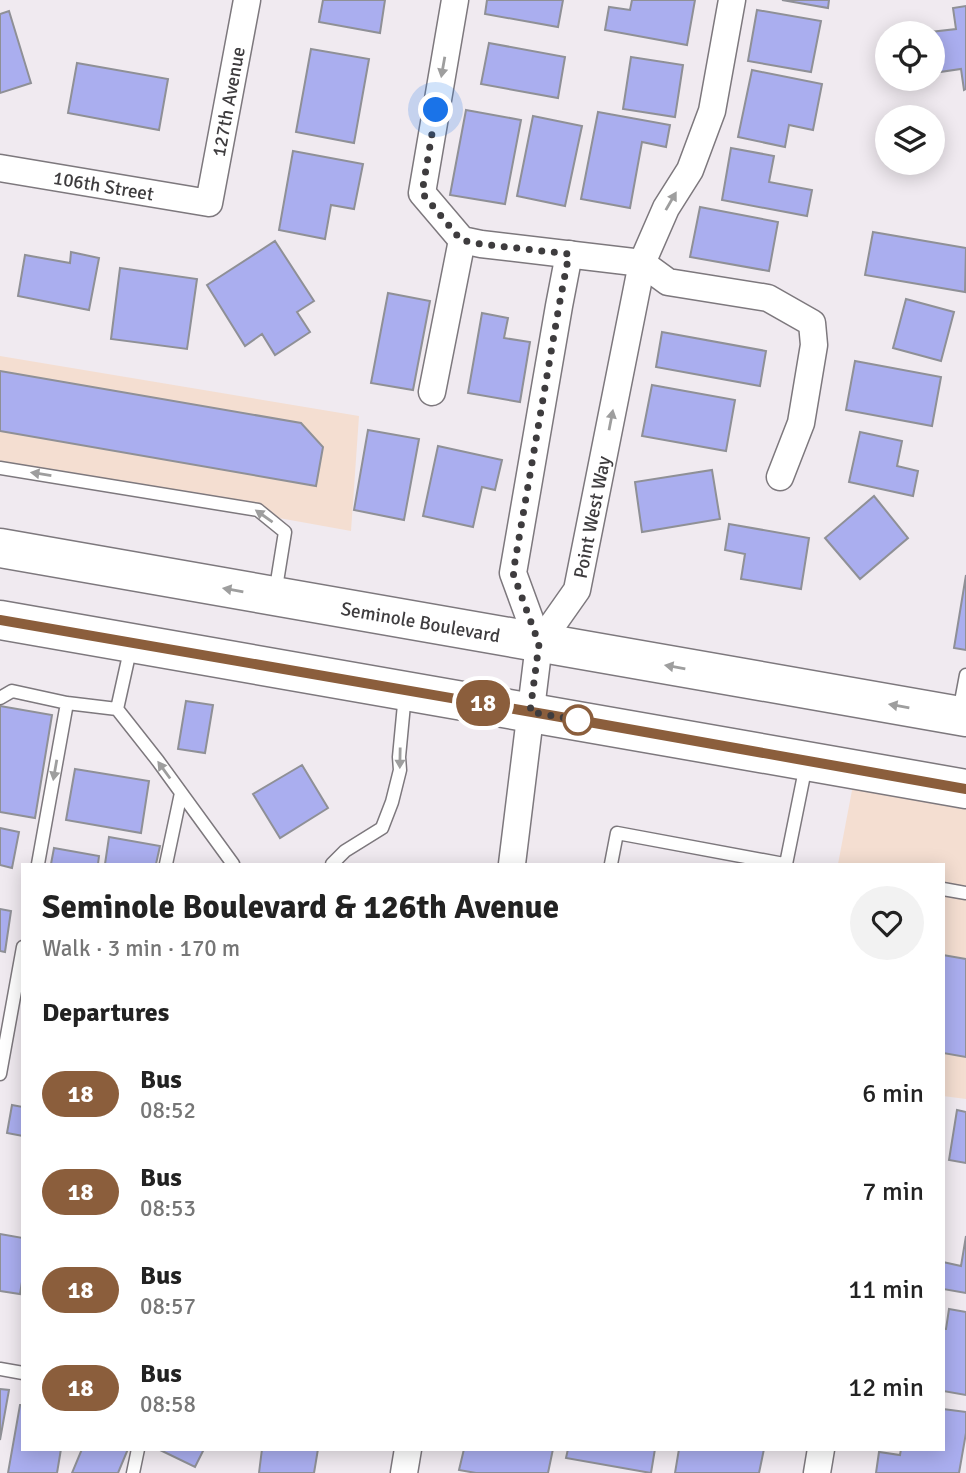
<!DOCTYPE html>
<html lang="en">
<head>
<meta charset="utf-8">
<style>
  body { margin:0; font-family:Signika,sans-serif; background:#f2f2f2; color:#222; height:100vh; display:flex; flex-direction:column; font-size:26px; white-space:nowrap }
  * { box-sizing:border-box; margin:0 }
  p { font-size:23px; color:#767676 }
  .icon { flex:none; width:38px; height:38px; fill:none; stroke:currentColor; stroke-width:2; stroke-linecap:round; stroke-linejoin:round }
  .map { position:relative; flex:1; overflow:hidden }
  .details { position:absolute; left:21px; top:863px; width:924px; height:588px; display:flex; flex-direction:column; background:#fff; border-radius:0px; box-shadow:0 4px 18px #0003 }
  .details>* { flex:none }
  .badge { padding:0 14px; border-radius:23px; font-size:24px; line-height:46px }
  .controls { position:absolute; left:875px; top:21px; display:grid; gap:14px }
  .controls a { display:grid; place-items:center; width:70px; height:70px; border-radius:50%; background:#fff; box-shadow:0 4px 18px #0003; font-size:35px }
  .you { position:absolute; width:35px; height:35px; margin:-18px; border:5px solid #fff; border-radius:50%; background:#1a73e8; box-shadow:0 0 0 10px #1a73e833 }
  .map>.badge { position:absolute; translate:-50% -50%; box-shadow:0 0 0 4px #fff }
  h2 { padding:0 21px; font-size:26px; line-height:63px }
  .round { display:grid; place-items:center; flex:none; width:74px; height:74px; border-radius:37px; background:#f2f2f2 }
  .head { display:flex; align-items:center; justify-content:space-between; height:119px; padding:0 21px }
  h1 { font-size:33px; font-weight:700; line-height:52px }
  ul { padding:0; list-style:none }
  li { display:flex; align-items:center; gap:21px; height:98px; padding:0 21px }
  li div { flex:1 }
  li b { display:block; font-size:26px }
  li em { font-style:normal }
  li .badge { min-width:77px; font-weight:700; text-align:center }
  .map>svg:first-child { display:block }
  .commercial { fill:#f4ded1 }
  .building { fill:#aaaeef; stroke:#8f9096; stroke-width:2 }
  .lines { fill:none; stroke-linecap:round; stroke-linejoin:round }
  .service-casing { stroke:#7d787d; stroke-width:15 }
  .minor-casing { stroke:#7d787d; stroke-width:29 }
  .primary-casing { stroke:#7d787d; stroke-width:41 }
  .service { stroke:#fff; stroke-width:12 }
  .minor { stroke:#fff; stroke-width:26 }
  .primary { stroke:#fff; stroke-width:38 }
  .oneway { fill:#9e9e9e }
  .line-casing { stroke:#fff; stroke-width:16 }
  .line { stroke:#8b5e3c; stroke-width:10 }
  .walk { stroke:#3e3c3e; stroke-width:7; stroke-dasharray:0 12.6 }
  .stop-dot { fill:#fff; stroke:#8b5e3c; stroke-width:3.5 }
  .labels { text-anchor:middle; stroke-width:5; stroke-linejoin:round; paint-order:stroke }
  .street-label { font-size:19px; fill:#3e3c3e; stroke:#fff }
</style>
</head>
<body>
<div class="map">
<svg width="966" height="1473" viewBox="0 0 966 1473">
  <rect width="100%" height="100%" fill="#f0eaf0"/>
  <path class="commercial" d="M0 356 359 416 351 531 0 468Z
    M853 785 966 805V1099L943 1096V864H838Z"/>
  <path class="building" d="M323 0H385L380 33 319 22Z
    M487 0H563L558 27 485 14Z
    M632 0H695L687 45 605 30 609 7 630 10Z
    M782 0H829L828 8Z
    M966 6V89L964 90 961 69 933 73V33H921L956 29 953 8Z
    M757 10 821 21 811 72 748 61Z
    M9 11 31 83 0 93V14Z
    M489 43 565 57 558 98 481 84Z
    M311 49 369 59 354 143 296 132Z
    M631 57 683 65 675 117 623 109Z
    M77 63 168 79 159 130 68 113Z
    M752 70 822 84 813 130 789 125 785 147 738 137Z
    M466 110 521 120 505 204 450 195Z
    M598 112 670 125 666 147 642 142 630 208 581 199Z
    M533 116 582 126 565 206 517 196Z
    M731 148 774 156 769 182 812 190 807 216 722 200Z
    M293 151 363 164 354 209 331 205 325 239 279 230Z
    M700 207 778 222 769 271 690 257Z
    M873 232 966 248 965 292 865 275Z
    M275 241 314 301 297 312 310 332 275 355 262 334 245 346 207 285Z
    M71 252 99 258 89 310 18 296 25 255 70 263Z
    M120 268 197 279 187 349 111 339Z
    M388 293 430 301 413 390 371 383Z
    M906 299 954 312 941 361 893 348Z
    M482 313 508 318 504 338 530 342 520 402 468 393Z
    M662 332 766 351 760 386 656 367Z
    M855 361 941 377 932 426 846 410Z
    M0 371 301 423 323 447 316 486 0 431Z
    M652 385 735 400 726 451 642 436Z
    M368 430 419 439 404 520 354 510Z
    M860 432 902 441 897 466 918 471 913 496 849 482Z
    M438 446 502 460 495 490 482 487 473 527 423 516Z
    M712 470 720 519 642 532 635 482Z
    M874 496 908 538 860 579 825 538Z
    M729 524 809 538 801 589 741 579 745 554 725 550Z
    M966 575V650L954 648Z
    M186 701 213 705 205 753 178 749Z
    M0 706 52 715 35 818 0 812Z
    M302 765 328 808 280 838 253 794Z
    M75 769 149 781 141 833 66 820Z
    M0 828 19 832 12 868 0 865Z
    M109 837 160 846 156 864H105Z
    M54 848 99 856 98 864H51Z
    M0 909 11 911 5 952 0 951Z
    M943 955 966 959V1057L943 1053Z
    M12 1105 23 1107V1136L7 1133Z
    M957 1110 966 1112V1163L949 1160Z
    M0 1234 23 1238V1276L20 1294 0 1291Z
    M966 1236V1293L943 1289V1262L961 1266Z
    M949 1309 966 1312V1395L943 1391V1329H946Z
    M0 1389 9 1390 0 1440Z
    M20 1405H23V1449H61L57 1473H8Z
    M943 1409 966 1412V1433L959 1473H876L879 1452 900 1455 901 1449H943Z
    M82 1449H128L118 1473H72Z
    M158 1449H204L195 1467Z
    M262 1449H318L314 1473H259Z
    M464 1449H553L548 1473H476L459 1470Z
    M568 1449H655L651 1473 566 1458Z
    M679 1449H764L759 1473H675Z"/>
  <g class="lines">
    <g class="service-casing">
      <path id="service" d="M0 468 258 510 285 532 275 594
        M131 646 117 709 158 761 233 864
        M0 698 12 691 67 703 117 709
        M959 712 966 675
        M38 864 67 703
        M166 864 181 793
        M332 864 345 851 382 828 392 802 400 770 399 757 405 694
        M611 864 617 833 784 864
        M786 864 806 765
        M943 889 966 893
        M0 1074 23 947
        M0 1369 23 1373
        M133 1473 138 1449"/>
    </g>
    <g class="minor-casing">
      <g id="minor">
        <path d="M455 0 422 193 462 240 481 244 642 263 668 282 768 298 812 323 814 345 801 423 780 477"/>
        <path id="s1" d="M0 168 209 203 247 0"/>
        <path d="M432 392 462 240"/>
        <path d="M539 644 513 573 559 306 569 254"/>
        <path id="s2" d="M512 864 539 644 577 590 642 263 666 208 690 170 712 111 732 0"/>
        <path d="M404 1473 408 1449"/>
        <path d="M817 1473 821 1449"/>
      </g>
    </g>
    <g class="primary-casing">
      <g id="primary">
        <path id="s3" d="M0 548 966 717"/>
        <path d="M0 620 966 789"/>
      </g>
    </g>
    <use href="#service" class="service"/>
    <use href="#minor" class="minor"/>
    <use href="#primary" class="primary"/>
  </g>
  <defs><path id="oneway-solid" d="M-6-.8H1V-3.2L6.5 0L1 3.2V.8H-6Z" transform="scale(1.75)"/></defs>
  <g class="oneway">
    <use href="#oneway-solid" transform="translate(443 67) rotate(100)"/>
    <use href="#oneway-solid" transform="translate(671 201) rotate(-60)"/>
    <use href="#oneway-solid" transform="translate(611 420) rotate(-79)"/>
    <use href="#oneway-solid" transform="translate(41 474) rotate(-171)"/>
    <use href="#oneway-solid" transform="translate(264 516) rotate(-145)"/>
    <use href="#oneway-solid" transform="translate(233 590) rotate(-170)"/>
    <use href="#oneway-solid" transform="translate(675 667) rotate(-170)"/>
    <use href="#oneway-solid" transform="translate(899 706) rotate(-170)"/>
    <use href="#oneway-solid" transform="translate(400 758) rotate(91)"/>
    <use href="#oneway-solid" transform="translate(55 770) rotate(100)"/>
    <use href="#oneway-solid" transform="translate(164 770) rotate(-126)"/>
  </g>
  <g class="lines">
    <g class="line-casing">
      <path id="line" d="M0 620 555 716 966 789"/>
    </g>
    <use href="#line" class="line"/>
    <path class="walk" d="M436 110 422 193 461 240 481 244 569 254 559 306 513 573 539 644 530 712 579 720H578"/>
  </g>
  <circle class="stop-dot" cx="578" cy="720" r="14"/>
  <g class="labels">
    <g class="street-label">
      <text dy="7" stroke="none"><textPath href="#s1" startOffset="315">127th Avenue</textPath></text>
      <text dy="7" stroke="none"><textPath href="#s1" startOffset="105">106th Street</textPath></text>
      <text dy="7" stroke="none"><textPath href="#s2" startOffset="362">Point West Way</textPath></text>
      <text dy="7" stroke="none"><textPath href="#s3" startOffset="427">Seminole Boulevard</textPath></text>
    </g>
  </g>
</svg>
<div class="controls">
<a><svg class="icon" aria-label="locate" viewBox="0 0 24 24"><circle cx="12" cy="12" r="6"/><path d="M12 2v4M12 18v4M2 12h4M18 12h4"/></svg></a>
<a><svg class="icon" aria-label="layers" viewBox="0 0 24 24"><path d="M12 4l9 5-9 5-9-5zM3 14l9 5 9-5"/></svg></a>
</div>
<div class="you" style="left:436px;top:110px"></div>
<b class="badge" style="left:483px;top:703px;background:#8b5e3c;color:#fff">18</b>
<section class="details">
<div class="head"><div><h1>Seminole Boulevard &amp; 126th Avenue</h1><p>Walk · 3 min · 170 m</p></div><a class="round"><svg class="icon" aria-label="heart" viewBox="0 0 24 24"><path d="M12 20l-8-8c-3-5 5-10 8-4 3-6 11-1 8 4z"/></svg></a></div>
<h2>Departures</h2>
<ul>
<li><span class="badge" style="background:#8b5e3c;color:#fff">18</span><div><b>Bus</b><p>08:52</p></div><em>6 min</em></li>
<li><span class="badge" style="background:#8b5e3c;color:#fff">18</span><div><b>Bus</b><p>08:53</p></div><em>7 min</em></li>
<li><span class="badge" style="background:#8b5e3c;color:#fff">18</span><div><b>Bus</b><p>08:57</p></div><em>11 min</em></li>
<li><span class="badge" style="background:#8b5e3c;color:#fff">18</span><div><b>Bus</b><p>08:58</p></div><em>12 min</em></li>
</ul>
</section>
</div>
</body>
</html>
